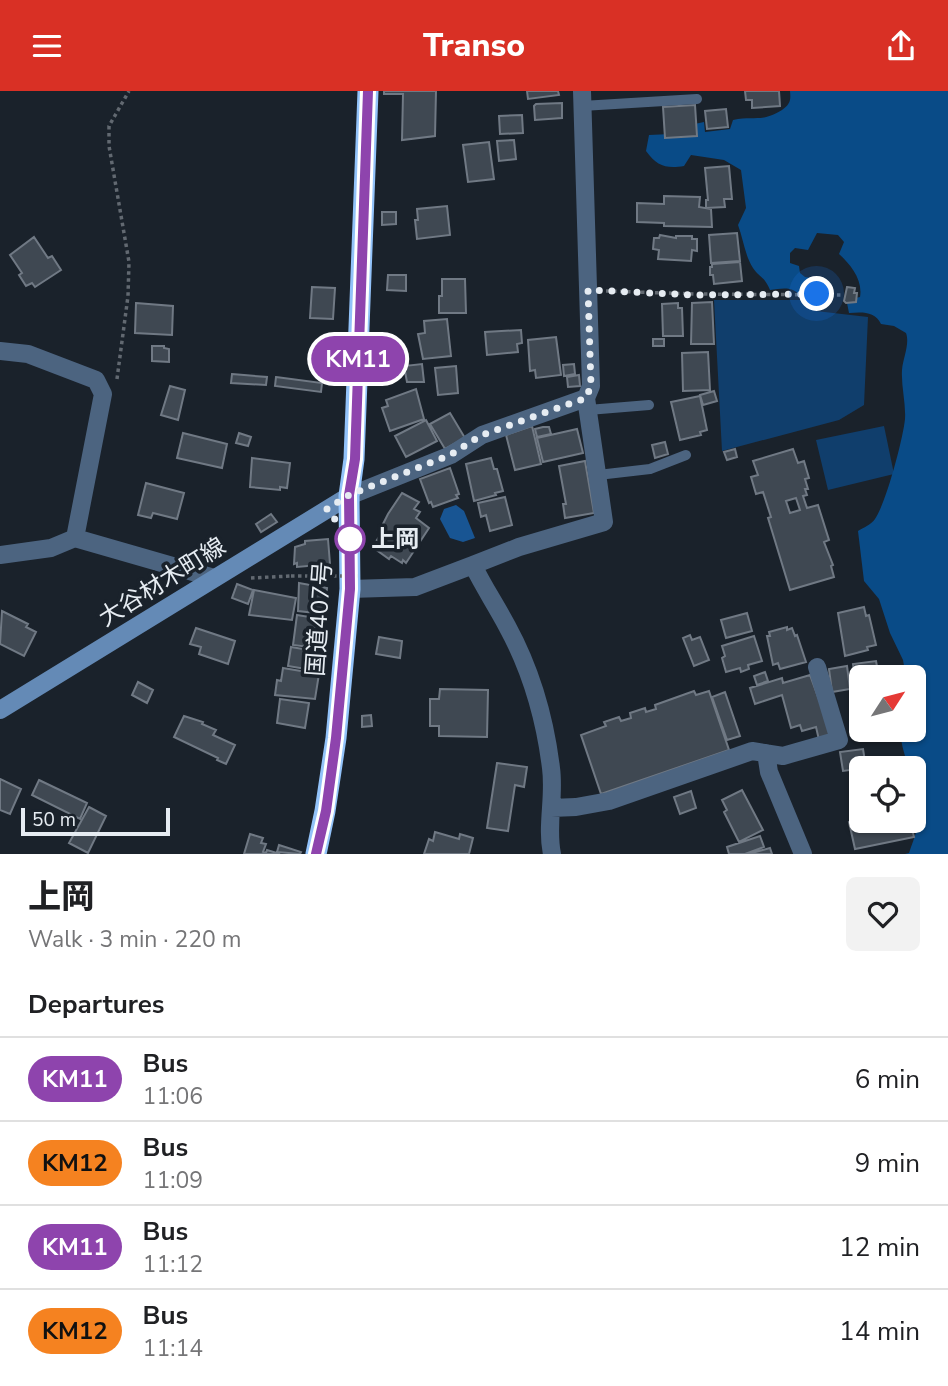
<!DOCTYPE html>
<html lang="en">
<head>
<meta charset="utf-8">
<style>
  body { margin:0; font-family:"Nunito Sans","Noto Sans JP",sans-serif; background:#f2f2f2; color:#202124; height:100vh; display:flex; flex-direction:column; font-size:26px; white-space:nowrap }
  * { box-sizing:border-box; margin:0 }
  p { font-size:23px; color:#757577 }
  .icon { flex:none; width:38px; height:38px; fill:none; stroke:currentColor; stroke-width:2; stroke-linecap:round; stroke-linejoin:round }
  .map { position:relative; height:763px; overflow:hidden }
  .sheet { display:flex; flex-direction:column; background:#fff; flex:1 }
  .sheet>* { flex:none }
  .badge { padding:0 14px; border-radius:23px; font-size:24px; line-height:46px }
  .needle { width:46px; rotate:54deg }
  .fabs { position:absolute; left:849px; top:574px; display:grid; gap:14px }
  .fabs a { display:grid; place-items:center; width:77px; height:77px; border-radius:10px; background:#fff; box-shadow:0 2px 5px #0004; font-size:35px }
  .scale { position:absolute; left:21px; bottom:18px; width:149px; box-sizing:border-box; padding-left:7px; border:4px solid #e6ecf2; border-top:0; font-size:19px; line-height:24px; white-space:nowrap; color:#e6ecf2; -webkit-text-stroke:5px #1a222b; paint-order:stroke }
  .you { position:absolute; width:35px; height:35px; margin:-18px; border:5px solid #fff; border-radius:50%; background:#1a73e8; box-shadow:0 0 0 10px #1a73e833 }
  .map>.badge { position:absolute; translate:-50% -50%; box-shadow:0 0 0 4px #fff }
  h2 { padding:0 28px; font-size:26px; line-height:63px }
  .round { display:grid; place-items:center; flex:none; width:74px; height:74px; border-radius:10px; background:#f2f2f2 }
  .head { display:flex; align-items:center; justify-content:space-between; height:119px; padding:0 28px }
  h1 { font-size:33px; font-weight:800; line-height:52px }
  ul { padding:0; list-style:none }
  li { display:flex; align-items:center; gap:21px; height:84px; padding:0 28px; border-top:2px solid #e0e0e0 }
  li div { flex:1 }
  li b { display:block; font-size:26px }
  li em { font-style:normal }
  li .badge { min-width:77px; font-weight:700; text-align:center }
  header { display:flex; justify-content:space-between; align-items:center; height:91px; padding:0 28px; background:#d93025; color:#fff; font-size:32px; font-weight:800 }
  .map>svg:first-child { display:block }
  .green { fill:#103e6c }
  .forest { fill:#094b87 }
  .water { fill:#185593 }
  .building { fill:#3f4852; stroke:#707984; stroke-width:2; fill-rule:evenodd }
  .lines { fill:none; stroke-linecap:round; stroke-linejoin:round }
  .path { stroke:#626971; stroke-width:3.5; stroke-dasharray:3.5 3.5; stroke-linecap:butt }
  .lane { stroke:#4c6480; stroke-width:10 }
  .street { stroke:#4c6480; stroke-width:18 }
  .secondary { stroke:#648ab6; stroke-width:18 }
  .highway { stroke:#92c2f9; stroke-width:21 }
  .path-bridge { stroke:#626971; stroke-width:3.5; stroke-dasharray:3.5 3.5; stroke-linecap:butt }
  .line-casing { stroke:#fff; stroke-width:16 }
  .line { stroke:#8e44ad; stroke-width:10 }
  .walk { stroke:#e6ecf2; stroke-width:7; stroke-dasharray:0 12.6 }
  .stop-dot { fill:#fff; stroke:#8e44ad; stroke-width:3.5 }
  .labels { text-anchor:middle; stroke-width:7; stroke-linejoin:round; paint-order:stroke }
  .stop-label { font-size:24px; font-weight:bold; fill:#e6ecf2; stroke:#1a222b; text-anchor:start }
  .street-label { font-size:24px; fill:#e6ecf2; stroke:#1a222b }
</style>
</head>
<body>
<header><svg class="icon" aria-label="menu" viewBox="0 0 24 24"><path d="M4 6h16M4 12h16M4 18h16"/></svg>Transo<svg class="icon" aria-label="share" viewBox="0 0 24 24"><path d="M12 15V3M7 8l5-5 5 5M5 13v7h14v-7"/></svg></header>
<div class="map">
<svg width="948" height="763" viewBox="0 0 948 763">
  <rect width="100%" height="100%" fill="#1a222b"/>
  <path class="green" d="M714 209H816V220L868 226 864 314 839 329 722 360Z
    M884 335 894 383 828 399 816 349Z"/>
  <path class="forest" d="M790 0H948V763H905L909 762C915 745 926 717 921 699 919 691 914 686 914 677H910C904 665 901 652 900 639H914V586H906L903 569 890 542 879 508 864 490 858 440C863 437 872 433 875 428 886 412 903 348 905 328 906 312 901 295 902 279 903 267 910 253 906 242L894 235 881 233C875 220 862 221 849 222L847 212 851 208 860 206C863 189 851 174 839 163L844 151 838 144 817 142 808 159 795 157 790 162V172L799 175 800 182 805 186 828 190C823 203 815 207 802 207 794 195 784 197 770 199 764 185 759 186 753 177 745 165 743 147 738 134L746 117 741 79 724 69 691 64 684 75C666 78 657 75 646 60L649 44 671 43 685 35 704 31 705 41 730 38 733 29C755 24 761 32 782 19 790 13 791 10 790 0Z"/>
  <path class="water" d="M456 414 464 420 475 447 463 451 450 447 440 428 444 418Z"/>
  <path class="building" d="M384 0H436L435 45 402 49 403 3H384Z
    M527 0H558L559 4 528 8Z
    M745 0H779L780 15 752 17V9H746Z
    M562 12V27L535 29 534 15 536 13Z
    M695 14 697 45 665 47 663 16Z
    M726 18 728 36 707 38 705 20Z
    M522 24 523 42 500 43 499 25Z
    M514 49 516 68 499 70 497 50Z
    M489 51 494 88 468 91 463 54Z
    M729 75 732 108H724L725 116 706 117V109H708L705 77Z
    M664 105 700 106 699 116 711 118 712 136 664 135V132L637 131V112L664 113Z
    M447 115 450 144 417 148 415 129H418L417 118Z
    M382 121H396V133L382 134Z
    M737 142 740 170 711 172 709 144Z
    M660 144 676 147V145H692V148H697V160L692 159 691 170 658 168 659 159 653 158 654 147H659Z
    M34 146 48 167 52 165 61 179 35 196 32 192 26 195 19 184 22 182 10 164Z
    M740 171 742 190 714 193 713 184H710V176H712V173Z
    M388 184H406V200L387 199Z
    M442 188H465L466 222H439V205H442Z
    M312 196 335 197 333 228 310 227Z
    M847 196 855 197 854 202H857L856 211 846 212 844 210Z
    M712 211 714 253H691L692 212Z
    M136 212 173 215 172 244 135 242Z
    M678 212V217H682L683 245H663L662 213Z
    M447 228 451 265 423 268 418 243 425 242 424 230Z
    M521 239 522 252 517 253 518 261 487 264 485 241Z
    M556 246 561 284 536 287 535 279 530 280 528 249Z
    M653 248H664V255H653Z
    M152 255H164V257L169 258V271L152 270Z
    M708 261 710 299 683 300 682 262Z
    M422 273 424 291H407L404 275Z
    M574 273 575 283 564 285 563 274Z
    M456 275 458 302 438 304 435 277Z
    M232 283 267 286 266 294 231 292Z
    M579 284 580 295 568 296 567 286Z
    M276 286 322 292 321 301 275 295Z
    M170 295 185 299 178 329 161 324Z
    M416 298 424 328 390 340 382 317 388 315 386 309Z
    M714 300 717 310 703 314 700 304Z
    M700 305 707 339 700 341 701 344 680 349 671 311Z
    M450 322 465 347 445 358 430 333Z
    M426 329 437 350 406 366 395 345Z
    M532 335 541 373 515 379 506 344Z
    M543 336H549L551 343 537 346 535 338Z
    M577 338 583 362 543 371 537 347Z
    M183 342 227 353 222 377 177 367Z
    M239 342 251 346 248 355 236 352Z
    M665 351 668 363 655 367 652 354Z
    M735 358 737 366 727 369 724 361Z
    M793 358 798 372 804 370 809 387 805 388 808 398H805L807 404 803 405 807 417 818 414 829 449 824 451 833 474 831 475 834 486 790 499 768 427 771 426 763 401 756 403 751 386 758 384 753 370ZM796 407 800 419 790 422 786 410Z
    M252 367 290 372 287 397 280 396V399L250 396Z
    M491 367 494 378H497L503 400 495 402 496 404 474 410 466 373Z
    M585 370 594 422 565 427 563 413H566L559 375Z
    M450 377 459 403 456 404 458 407 433 416 431 411 429 412 420 388Z
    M146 392 184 402 177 428 153 422 151 427 138 424Z
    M402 402 419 411 414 418 420 421 416 427 429 437 406 472 403 469 402 472 391 465 389 468 375 458 380 450 377 449 386 435 383 433 388 423Z
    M505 406 512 434 490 440 486 424 481 426 478 412Z
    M271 423 277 431 261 441 256 433Z
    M328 448 330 473 297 476V472L294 473 295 456 305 453V450Z
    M299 492 327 497 324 523 298 520Z
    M237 493 253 499 248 513 232 507Z
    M254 499 296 507 292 529 249 524Z
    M864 516 866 525 869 524 876 554 867 556 868 559 845 565 838 522Z
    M2 520 28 533 26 536 36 541 24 565 0 553Z
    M747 522 752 540 726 547 721 529Z
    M297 524 322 528 317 557 293 554Z
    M787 536V539L792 537 795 545 797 544 806 571 780 578 778 572 773 574 767 545H770L769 541Z
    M196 537 235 550 228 573 199 563 201 556 190 553Z
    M690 544 692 549 700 546 709 569 694 575 683 547Z
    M754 545 762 570 748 574 749 578 741 581 740 577 726 581 722 567 725 565 722 555Z
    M379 546 402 550 400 567 376 563Z
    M291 556 315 560 312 579 288 575Z
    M876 570 879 586 855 588 853 573Z
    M847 575 850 598 832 601 829 578Z
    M283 577 319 583 315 608 275 604 277 589 281 590Z
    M765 581 768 590 757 594 754 585Z
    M810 584 832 644 819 649 816 636 802 640 800 634 791 637 782 604 755 613 750 597 782 587 783 592Z
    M138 591 153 599 147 612 132 604Z
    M440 598 488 599 487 646 439 645V635H430V608H439Z
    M694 600 696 604 709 600 729 659 601 703 581 644 606 635 604 631 619 626 621 630 631 627 630 622 645 617 646 621 656 618 655 614Z
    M725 601 740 645 727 649 712 606Z
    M280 608 309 612 305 637 277 632Z
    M371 624 372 635 362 636V625Z
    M184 625 203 631 202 633 216 639 213 644 235 654 226 673 217 669 218 667 174 646Z
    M861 625V639H885L886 646 870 648 869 640 861 641 859 626Z
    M863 658 866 677 843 680 840 661Z
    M497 672 527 676 524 696 515 694 508 740 487 737Z
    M861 681V717L856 718 851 682Z
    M0 688 21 698 10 723 0 719Z
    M39 689 87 712 80 728 32 704Z
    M742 699 763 739 739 751 724 721 727 719 722 709Z
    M691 700 696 717 680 723 674 706Z
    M89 716 106 725 88 762 69 752Z
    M861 729 910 730 914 746 855 758 849 731Z
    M435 741 459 748 460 743 473 747 469 763H424L429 748 433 750Z
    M250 743 263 747 261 752 266 753 263 761 266 762 267 759 280 763H244Z
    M760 745 764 756 745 763H729L727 756Z
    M279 754 301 761 300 763 277 761Z
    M770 757 772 763H748Z"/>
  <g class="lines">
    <path class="path" d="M606 200 695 203 842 204
      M117 288 128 205 129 171 109 55V35L129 0
      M251 487 291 485"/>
    <path class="lane" d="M582 15 697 8
      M588 319 649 314
      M598 384 650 378 686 364"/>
    <path class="street" d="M0 260 28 263 96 289 103 303 75 447
      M349 405 451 364 482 344 586 307 591 295 582 0
      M0 464 51 457 75 447 214 487
      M473 474 519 456 604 431 586 307
      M350 498 415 496 473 474C483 495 496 514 507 535 531 579 545 628 551 677 555 706 546 735 552 763
      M766 662 769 681 803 763
      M551 717 576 716 609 710 752 660 783 665 839 649 817 576"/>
    <path class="secondary" d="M0 619 349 405"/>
    <path class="highway" d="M316 763 325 720 336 647 350 498 349 405 354 368 368 0"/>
    <path class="path-bridge" d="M291 485H359"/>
  </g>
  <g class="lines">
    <g class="line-casing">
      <path id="line" d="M316 763 326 720 336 647 350 498 349 404 355 368 368 0"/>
    </g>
    <use href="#line" class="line"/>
    <path class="walk" d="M350 448 327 418 349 404 450 364 482 344 586 307 591 295 588 199 695 204 817 203"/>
  </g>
  <circle class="stop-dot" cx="350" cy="448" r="14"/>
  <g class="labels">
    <g class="stop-label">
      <text x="371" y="456">上岡</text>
    </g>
    <g class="street-label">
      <text transform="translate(162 491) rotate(-32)" y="8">大谷材木町線</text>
      <text transform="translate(319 528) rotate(-86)" y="8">国道407号</text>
    </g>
  </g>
</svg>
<div class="fabs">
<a><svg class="needle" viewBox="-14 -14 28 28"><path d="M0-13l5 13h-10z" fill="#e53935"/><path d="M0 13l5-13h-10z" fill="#757577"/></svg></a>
<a><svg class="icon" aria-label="locate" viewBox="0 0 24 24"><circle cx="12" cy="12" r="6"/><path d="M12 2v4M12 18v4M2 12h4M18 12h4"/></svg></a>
</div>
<div class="scale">50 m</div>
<div class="you" style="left:817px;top:203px"></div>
<b class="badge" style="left:358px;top:268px;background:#8e44ad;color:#fff">KM11</b>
</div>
<section class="sheet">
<div class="head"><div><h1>上岡</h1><p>Walk · 3 min · 220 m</p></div><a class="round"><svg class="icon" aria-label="heart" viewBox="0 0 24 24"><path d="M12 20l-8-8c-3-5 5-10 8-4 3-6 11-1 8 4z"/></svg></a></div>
<h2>Departures</h2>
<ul>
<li><span class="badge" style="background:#8e44ad;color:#fff">KM11</span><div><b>Bus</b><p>11:06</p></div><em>6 min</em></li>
<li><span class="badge" style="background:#f58220;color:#111">KM12</span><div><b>Bus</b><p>11:09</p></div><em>9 min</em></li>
<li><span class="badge" style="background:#8e44ad;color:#fff">KM11</span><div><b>Bus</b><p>11:12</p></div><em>12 min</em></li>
<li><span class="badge" style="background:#f58220;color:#111">KM12</span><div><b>Bus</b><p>11:14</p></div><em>14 min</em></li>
</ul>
</section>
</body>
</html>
